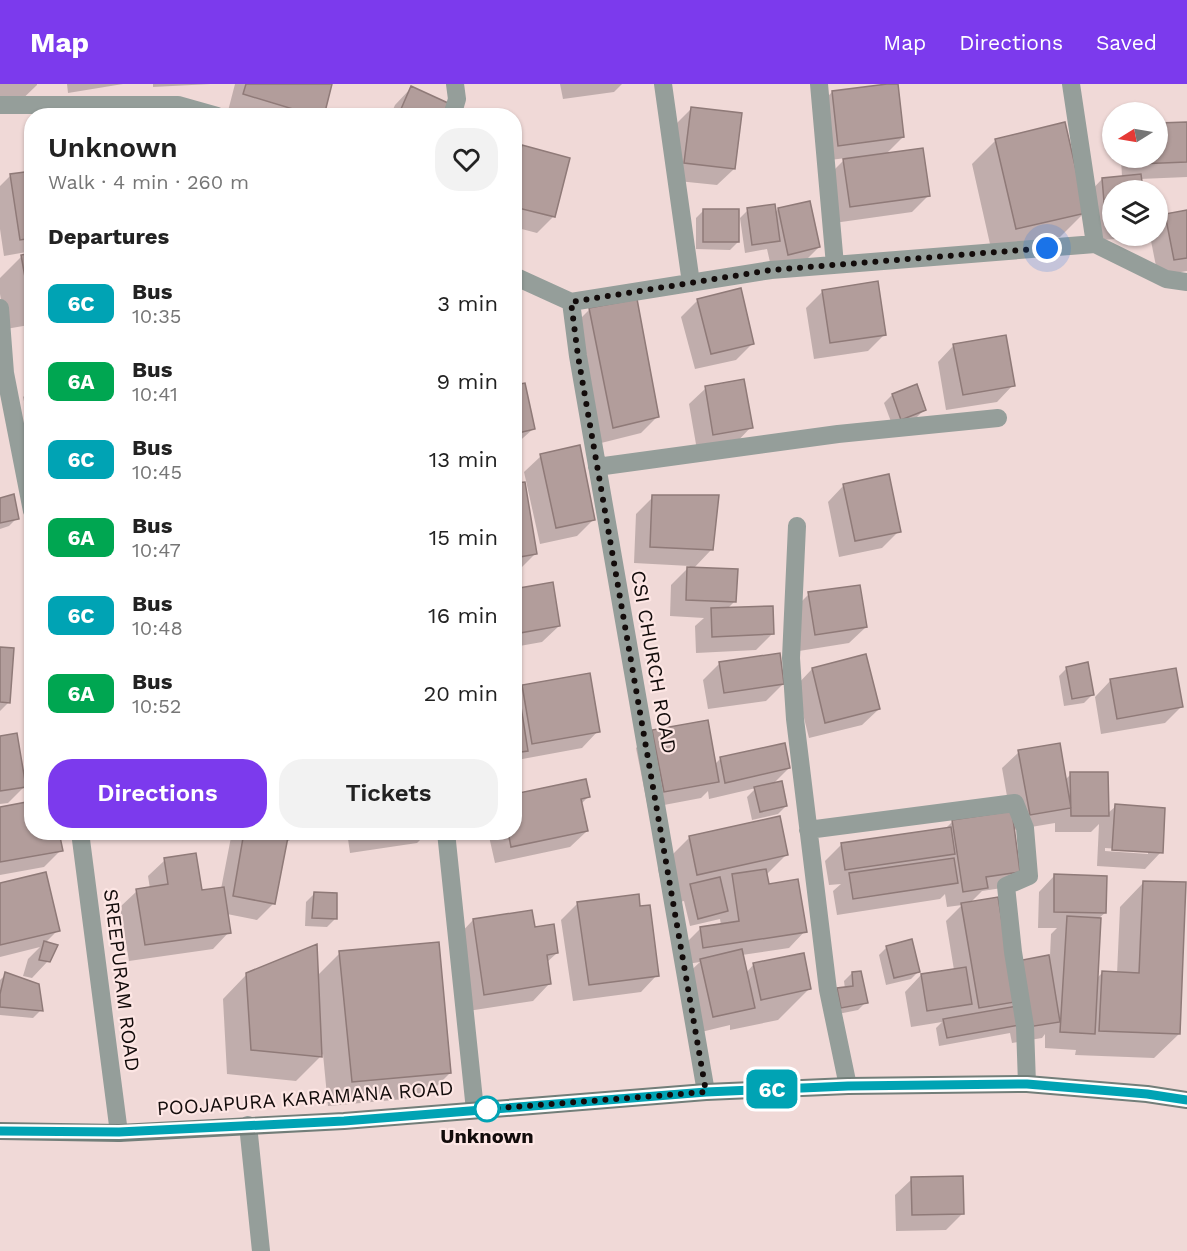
<!DOCTYPE html>
<html lang="en">
<head>
<meta charset="utf-8">
<style>
  body { margin:0; font-family:"Work Sans",sans-serif; background:#f2f2f2; color:#222; height:100vh; display:flex; flex-direction:column; font-size:22px; white-space:nowrap }
  * { box-sizing:border-box; margin:0 }
  p { font-size:20px; color:#767676 }
  .icon { flex:none; width:33px; height:33px; fill:none; stroke:currentColor; stroke-width:2; stroke-linecap:round; stroke-linejoin:round }
  .map { position:relative; flex:1; overflow:hidden }
  .side { position:absolute; left:24px; top:24px; width:498px; height:732px; display:flex; flex-direction:column; background:#fff; border-radius:24px; box-shadow:0 2px 4px #0004 }
  .side>* { flex:none }
  .badge { padding:0 12px; border-radius:9px; font-size:21px; line-height:39px }
  .needle { width:39px; rotate:259deg }
  .fabs { position:absolute; left:1102px; top:18px; display:grid; gap:12px }
  .fabs a { display:grid; place-items:center; width:66px; height:66px; border-radius:50%; background:#fff; box-shadow:0 2px 4px #0004; font-size:30px }
  .you { position:absolute; width:30px; height:30px; margin:-15px; border:4px solid #fff; border-radius:50%; background:#1a73e8; box-shadow:0 0 0 9px #1a73e833 }
  .map>.badge { position:absolute; translate:-50% -50%; box-shadow:0 0 0 3px #fff }
  h2 { padding:0 24px; font-size:22px; line-height:54px }
  .round { display:grid; place-items:center; flex:none; width:63px; height:63px; border-radius:24px; background:#f2f2f2 }
  .headline { display:flex; align-items:center; justify-content:space-between; height:102px; padding:0 24px }
  h1 { font-size:28px; font-weight:600; line-height:45px }
  .action { display:flex; gap:12px; margin-top:auto; padding:12px 24px }
  .action a { flex:1; height:69px; border-radius:24px; background:#7c3aed; color:#fff; font-size:24px; font-weight:600; line-height:69px; text-align:center }
  .action a+a { background:#f2f2f2; color:#222 }
  ul { padding:0; list-style:none }
  li { display:flex; align-items:center; gap:18px; height:78px; padding:0 24px }
  li div { flex:1 }
  li b { display:block; font-size:22px }
  li em { font-style:normal }
  li .badge { min-width:66px; font-weight:700; text-align:center }
  header { display:flex; align-items:center; gap:36px; box-sizing:border-box; height:84px; padding:0 30px; background:#7c3aed; color:#fff }
  header strong { font-size:28px }
  nav { display:flex; gap:33px; margin-inline-start:auto; font-size:21px }
  .map>svg:first-child { display:block }
  .shadow { fill:#0003; fill-rule:evenodd }
  .building { fill:#b29d9b; stroke:#8f7a78; stroke-width:1.5 }
  .lines { fill:none; stroke-linecap:round; stroke-linejoin:round }
  .lane { stroke:#959e9a; stroke-width:18 }
  .street { stroke:#959e9a; stroke-width:18 }
  .secondary { stroke:#727e79; stroke-width:18 }
  .line-casing { stroke:#fff; stroke-width:14 }
  .line { stroke:#00a3b4; stroke-width:9 }
  .walk { stroke:#130c0b; stroke-width:6; stroke-dasharray:0 10.8 }
  .stop-dot { fill:#fff; stroke:#00a3b4; stroke-width:3 }
  .labels { text-anchor:middle; stroke-width:4.5; stroke-linejoin:round; paint-order:stroke }
  .street-label { font-size:20px; fill:#130c0b; stroke:#fde6e4 }
  .stop-label { font-size:20px; font-weight:bold; fill:#130c0b; stroke:#fde6e4 }
</style>
</head>
<body>
<header>
<strong>Map</strong>
<nav><a>Map</a><a>Directions</a><a>Saved</a></nav>
</header>
<div class="map">
<svg width="1187" height="1167" viewBox="0 0 1187 1167">
  <rect width="100%" height="100%" fill="#f0d9d7"/>
  <path class="shadow" d="M0 0H37V1L12 25H0Z
    M67 0H123L68 9Z
    M153 0H211L153 3Z
    M235 0H331L322 32H245L228 27Z
    M560 0H622L614 8 563 15Z
    M411 4 441 32H390L395 21Z
    M832 8 903 53 885 71 928 112 912 128 834 139 827 93 846 74 822 77 816 25Z
    M692 24 734 85 717 101 668 96 675 41Z
    M1187 39V93L1140 95 1141 106H1113V152H1130L1128 154 1090 157 1086 112 1102 95 1122 93 1121 74H1158V40Z
    M996 56 1084 129 1060 153 992 169 972 80Z
    M522 63 554 132 537 149 514 143V70Z
    M32 88V167L4 172 0 145V102L11 91Z
    M778 125 819 163 802 180 772 187 767 165 745 169 740 134 748 126 775 129Z
    M704 126 738 158 730 166 696 165V134Z
    M1187 128V187L1158 192 1150 152H1158V140L1166 131Z
    M32 171V254L29 241 6 245 0 210V194L22 172Z
    M823 207 884 251 868 267 814 275 806 224Z
    M698 216 753 259 736 276 695 285 681 233Z
    M636 217 657 333 641 349 597 360 573 242 589 226Z
    M954 261 1013 301 997 318 946 326 938 278Z
    M514 303 533 345 514 362Z
    M32 304V353L23 313Z
    M706 304 751 343 735 360 697 366 689 320Z
    M892 311 924 326 916 334 893 343 884 319Z
    M541 372 594 435 577 452 540 460 524 388Z
    M514 401 536 469 514 491Z
    M844 401 899 447 882 464 839 473 828 418Z
    M653 413 711 466 693 485 734 518 727 525 772 550 756 566 696 569 695 542 704 534 670 532 671 501 690 482 634 479 636 430Z
    M0 415 17 434 9 442 0 445Z
    M514 506 559 542 542 558 514 563Z
    M809 510 866 543 849 559 799 567 793 526Z
    M0 565 9 618 0 627Z
    M720 579 783 600 766 617 708 625 703 596Z
    M1067 584 1092 611 1084 619 1064 622 1059 592Z
    M812 585 879 625 862 641 809 654 796 602Z
    M1111 596 1181 623 1165 639 1101 650 1095 613Z
    M523 602 598 647 582 664 517 676 514 678V610Z
    M653 647 715 680 721 674 789 684 772 701 786 722 778 730 752 736 747 713 756 704 709 715 708 707 701 714 648 724 636 664Z
    M0 653 25 702 8 719 0 720Z
    M1019 668 1065 696 1071 690 1107 730 1116 722 1161 768 1145 785 1097 782 1099 740 1091 748H1055V739L1013 746 1019 788 1002 804 982 807 969 820 1018 878 1050 872 1051 850 1057 844H1038L1039 808 1055 791 1105 829 1099 834 1096 895 1102 889 1117 890 1120 823 1144 798 1179 950 1154 974 1075 971 1076 966 1045 964V950L1042 954 1012 959 1010 949 939 962 936 944 942 938 911 943 905 908 921 891 954 886 946 837 962 821 947 823 945 810 940 815 837 831 833 807 841 800 829 801 825 777 842 760 944 746 953 737 1010 729 1002 684ZM1105 764 1148 767V770L1105 767Z
    M514 711 588 713 581 720 587 747 570 763 495 779 488 748H514Z
    M0 724 32 748 61 766 44 783 0 791Z
    M232 748H297L289 757 286 756 274 819 257 836 227 830 229 848 213 865 129 877 120 823 137 807 150 805 148 792 165 776 200 808 221 805Z
    M347 748H428L417 759 350 769Z
    M689 754 786 771 766 791 767 801 805 847 789 864 742 871 746 889 754 880 809 905 778 936 730 946V941L697 949 684 893 700 878 687 880 684 861 701 844 721 841 720 835 690 842 684 817 666 821 658 785Z
    M0 800 58 846 45 859 48 877 32 894 23 892 28 875 40 863 0 873Z
    M314 810 335 835 327 843 305 842 306 818Z
    M578 819 657 891 641 908 573 917 561 836Z
    M473 836 534 845 557 869 546 879 549 900 533 917 468 927 457 853Z
    M887 863 919 887 911 895 886 901 879 871Z
    M340 869 450 989 426 1013 328 1022 323 970 296 997 227 990 223 915 247 890 317 892Z
    M852 889 866 918 858 926 833 931 830 913 838 905H845L844 897Z
    M6 890 41 926 33 934 0 931V896Z
    M912 1095 963 1129 946 1146 896 1147 895 1111Z"/>
  <path class="building" d="M246 0H332L324 32H316L243 10Z
    M887 0H898L904 53 838 62 832 7Z
    M411 2 448 19 443 32H398Z
    M691 23 742 29 735 85 684 79Z
    M1065 38 1086 129 1016 145 995 55Z
    M1187 38V78L1138 80V74H1158V39Z
    M522 61 570 74 555 133 514 123V90Z
    M923 64 930 112 850 123 843 75Z
    M32 87V154L20 156 10 90Z
    M1141 90 1143 106H1113V141L1106 142 1102 94Z
    M810 117 820 163 788 171 778 124Z
    M775 120 780 157 752 161 747 124Z
    M703 125H739V158H703Z
    M1187 126V174L1174 176 1165 130Z
    M32 169V221H30L21 171Z
    M878 197 886 251 830 259 822 206Z
    M741 204 754 260 711 270 697 215Z
    M637 215 659 333 613 344 589 224Z
    M1006 251 1015 302 963 311 953 260Z
    M744 295 753 344 713 351 705 302Z
    M525 299 535 345 514 350V301Z
    M917 300 926 326 901 336 892 310Z
    M580 361 595 436 556 444 540 370Z
    M889 390 901 448 855 457 843 400Z
    M525 398 537 470 514 474V399Z
    M14 410 19 435 0 439V414Z
    M652 411H719L713 466 650 463Z
    M687 483 738 485 736 518 686 516Z
    M553 498 560 542 514 550V505Z
    M860 501 867 543 815 551 808 508Z
    M773 522 774 550 712 553 711 524Z
    M0 563 14 564 10 619 0 618Z
    M780 569 784 600 724 609 719 578Z
    M866 570 880 625 825 639 812 584Z
    M1088 578 1094 611 1072 615 1066 583Z
    M1176 584 1183 623 1117 635 1110 595Z
    M590 589 600 648 532 660 522 601Z
    M514 610H519L528 667 514 669Z
    M708 636 719 698 664 708 652 646Z
    M17 649 26 703 0 707V652Z
    M785 659 790 684 725 699 720 673Z
    M1060 659 1071 724 1030 731 1018 666Z
    M1070 688H1108L1109 732H1071Z
    M586 695 590 713 581 715 588 747 511 763 508 748H514V710Z
    M782 697 787 722 760 728 754 703Z
    M32 717V748H59L63 767 0 778V723Z
    M1115 720 1165 724 1163 769 1112 766Z
    M1012 727 1020 788 986 793 988 804 963 808 952 736Z
    M780 732 788 771 697 791 689 752Z
    M951 743 955 770 845 786 841 759Z
    M244 748H289L275 820 233 812Z
    M196 769 202 806 224 803 231 849 145 861 136 805 168 800 164 774Z
    M954 774 958 799 853 815 849 789Z
    M766 785 769 800 798 795 807 848 703 864 700 843 739 837 732 790Z
    M46 788 60 847 0 861V799Z
    M1054 790 1107 792 1106 829 1054 828Z
    M720 793 728 827 698 835 690 800Z
    M1143 797 1186 798 1180 950 1099 947 1102 887 1139 889Z
    M314 808 337 809V835L312 834Z
    M639 810 640 822 650 821 659 892 589 901 577 818Z
    M998 813 1015 918 979 924 961 819Z
    M532 826 535 843 554 840 558 869 547 871 551 900 484 911 473 835Z
    M1067 832 1101 834 1095 950 1060 948Z
    M912 855 920 888 894 894 886 862Z
    M44 857 58 861 50 878 39 876Z
    M439 858 451 989 352 998 339 867Z
    M317 860 322 973 251 966 246 889Z
    M742 865 755 924 713 933 700 875Z
    M804 869 811 905 761 916 753 879Z
    M1049 871 1060 938 1028 943 1017 877Z
    M966 883 972 920 927 927 921 890Z
    M861 887 868 919 841 924 837 904 853 902 852 888Z
    M5 888 39 900 43 927 0 923V910Z
    M1017 922 1020 941 947 954 943 935Z
    M963 1092 964 1130 912 1131 911 1093Z"/>
  <g class="lines">
    <path class="lane" d="M248 1041 261 1167"/>
    <path class="street" d="M663 0 691 199
      M819 0 835 181
      M1071 0 1095 160
      M0 21H178L217 32
      M452 32 457 15 455 0
      M514 192 571 218
      M571 218 578 272 706 1008
      M571 218 771 186 1095 160 1166 195 1187 198
      M0 224 5 289 32 427
      M597 383 838 350 998 334
      M797 442 791 574 795 635 828 906 848 1002
      M808 746 1015 719 1025 744 1029 792 1006 802 1013 868 1025 942 1027 1000
      M80 748 119 1049
      M446 748 475 1026"/>
    <path class="secondary" d="M0 1047 119 1049 344 1037 706 1008 848 1002 1027 1000 1147 1010 1187 1016"/>
  </g>
  <g class="lines">
    <g class="line-casing">
      <path id="line" d="M0 1047 119 1048 344 1037 706 1008 848 1002 1027 1000 1147 1010 1187 1016"/>
    </g>
    <use href="#line" class="line"/>
    <path class="walk" d="M487 1025 706 1008 578 272 571 218 771 186 1047 164"/>
  </g>
  <circle class="stop-dot" cx="487" cy="1025" r="12"/>
  <g class="labels">
    <g class="street-label">
      <text transform="translate(654 578) rotate(80)" y="7">CSI CHURCH ROAD</text>
      <text transform="translate(122 896) rotate(83)" y="7">SREEPURAM ROAD</text>
      <text transform="translate(305 1014) rotate(-4)" y="7">POOJAPURA KARAMANA ROAD</text>
    </g>
    <g class="stop-label">
      <text x="487" y="1059">Unknown</text>
    </g>
  </g>
</svg>
<div class="fabs">
<a><svg class="needle" viewBox="-14 -14 28 28"><path d="M0-13l5 13h-10z" fill="#e53935"/><path d="M0 13l5-13h-10z" fill="#767676"/></svg></a>
<a><svg class="icon" aria-label="layers" viewBox="0 0 24 24"><path d="M12 4l9 5-9 5-9-5zM3 14l9 5 9-5"/></svg></a>
</div>
<div class="you" style="left:1047px;top:164px"></div>
<b class="badge" style="left:772px;top:1005px;background:#00a3b4;color:#fff">6C</b>
<section class="side">
<div class="headline"><div><h1>Unknown</h1><p>Walk · 4 min · 260 m</p></div><a class="round"><svg class="icon" aria-label="heart" viewBox="0 0 24 24"><path d="M12 20l-8-8c-3-5 5-10 8-4 3-6 11-1 8 4z"/></svg></a></div>
<h2>Departures</h2>
<ul>
<li><span class="badge" style="background:#00a3b4;color:#fff">6C</span><div><b>Bus</b><p>10:35</p></div><em>3 min</em></li>
<li><span class="badge" style="background:#00a651;color:#fff">6A</span><div><b>Bus</b><p>10:41</p></div><em>9 min</em></li>
<li><span class="badge" style="background:#00a3b4;color:#fff">6C</span><div><b>Bus</b><p>10:45</p></div><em>13 min</em></li>
<li><span class="badge" style="background:#00a651;color:#fff">6A</span><div><b>Bus</b><p>10:47</p></div><em>15 min</em></li>
<li><span class="badge" style="background:#00a3b4;color:#fff">6C</span><div><b>Bus</b><p>10:48</p></div><em>16 min</em></li>
<li><span class="badge" style="background:#00a651;color:#fff">6A</span><div><b>Bus</b><p>10:52</p></div><em>20 min</em></li>
</ul>
<div class="action"><a>Directions</a><a>Tickets</a></div>
</section>
</div>
</body>
</html>
